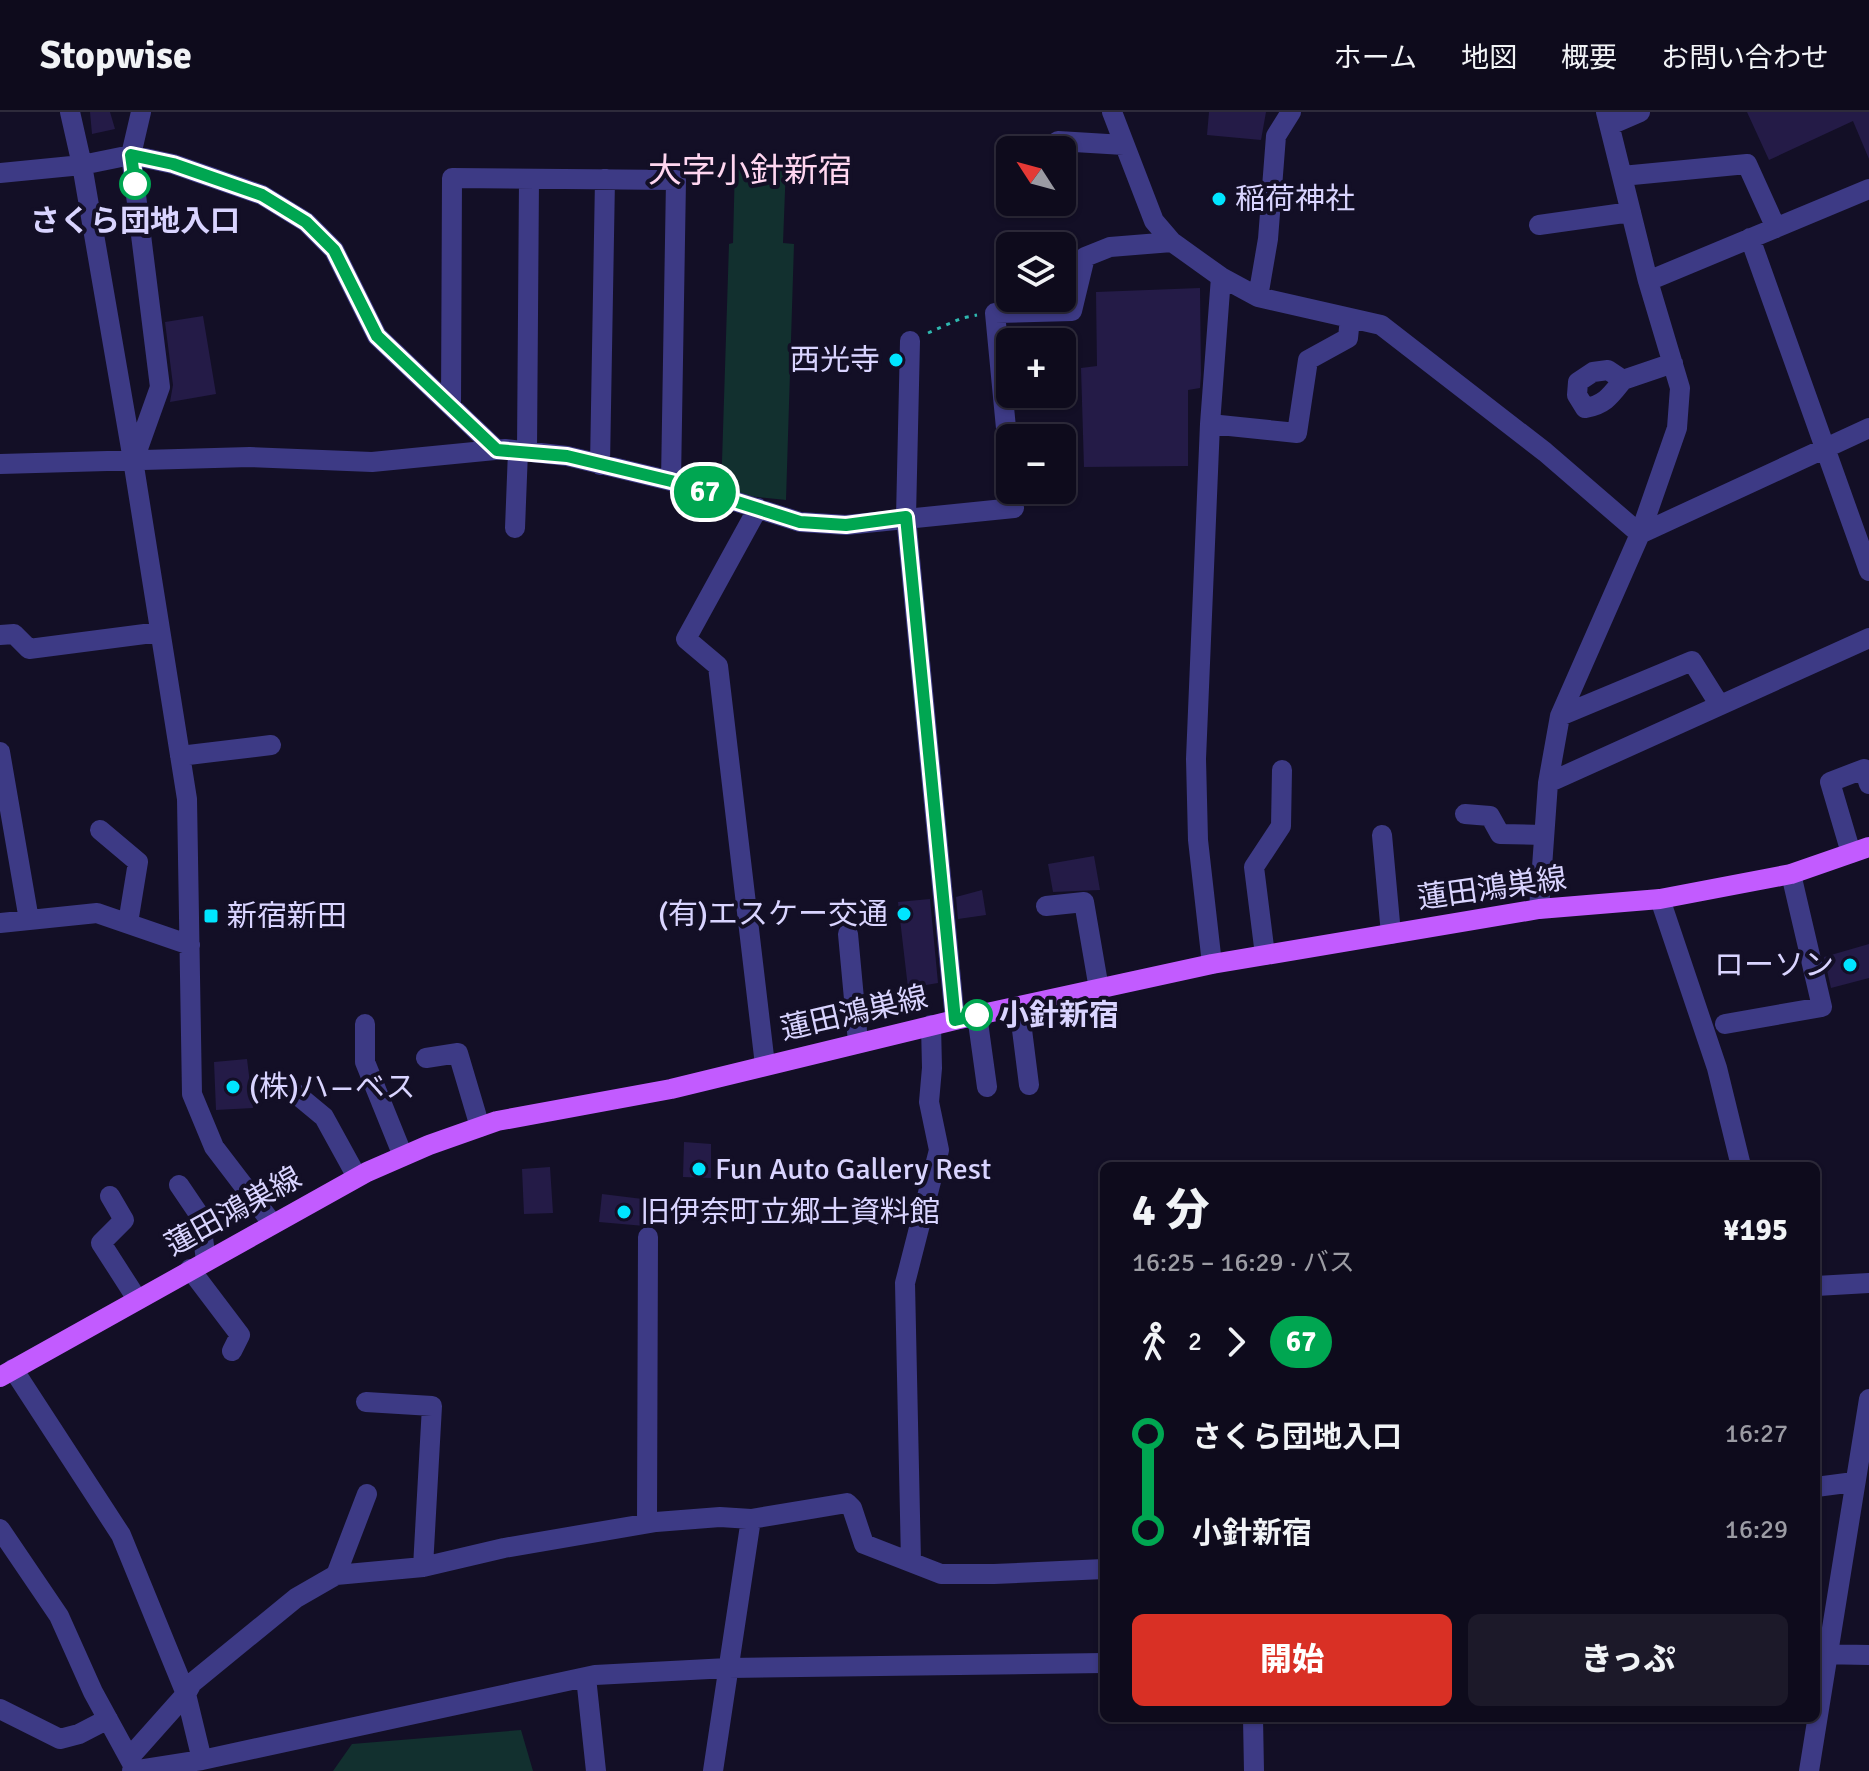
<!DOCTYPE html>
<html lang="ja">
<head>
<meta charset="utf-8">
<style>
  body { margin:0; font-family:Signika,"Noto Sans JP",sans-serif; background:#1c1929; color:#f1f3f6; height:100vh; display:flex; flex-direction:column; font-size:30px; white-space:nowrap }
  * { box-sizing:border-box; margin:0 }
  p { font-size:26px; color:#9b9ba3 }
  .icon { flex:none; width:44px; height:44px; fill:none; stroke:currentColor; stroke-width:2; stroke-linecap:round; stroke-linejoin:round }
  .map { position:relative; flex:1; overflow:hidden }
  .details { position:absolute; left:1100px; top:1050px; width:720px; height:560px; display:flex; flex-direction:column; background:#0e0b1c; border-radius:12px; box-shadow:0 2px 6px #0004,0 0 0 2px #2e2b3b }
  .details>* { flex:none }
  .badge { padding:0 16px; border-radius:26px; font-size:28px; line-height:52px }
  .needle { width:52px; rotate:306deg }
  .tools { position:absolute; left:996px; top:24px; display:grid; gap:16px }
  .tools a { display:grid; place-items:center; width:80px; height:80px; border-radius:12px; background:#0e0b1c; box-shadow:0 2px 6px #0004,0 0 0 2px #2e2b3b; font-size:40px }
  .map>.badge { position:absolute; translate:-50% -50%; box-shadow:0 0 0 4px #fff }
  .legs { display:flex; align-items:center; gap:12px; height:88px; padding:0 32px; font-size:26px }
  .legs p { margin-inline-start:auto }
  .overview { display:flex; align-items:center; justify-content:space-between; height:136px; padding:0 32px }
  h1 { font-size:44px; font-weight:800; line-height:60px }
  .primary-button { display:flex; gap:16px; margin-top:auto; padding:16px 32px }
  .primary-button a { flex:1; height:92px; border-radius:12px; background:#d93025; color:#fff; font-size:32px; font-weight:800; line-height:92px; text-align:center }
  .primary-button a+a { background:#1c1929; color:#f1f3f6 }
  ul { padding:0 32px; list-style:none }
  li { display:flex; align-items:center; gap:28px; height:96px; font-size:30px }
  li i { display:grid; place-items:center; width:12px; height:100%; margin:0 10px; background:currentColor }
  li i::after { content:''; width:20px; height:20px; margin:-10px; border:6px solid; border-radius:50%; background:#0e0b1c }
  li p { margin-inline-start:auto }
  li:first-child i { background:linear-gradient(#0000 50%,currentColor 0) }
  li:last-child i { background:linear-gradient(currentColor 50%,#0000 0) }
  header { display:flex; align-items:center; gap:48px; box-sizing:border-box; height:112px; padding:0 40px; background:#0e0b1c; border-bottom:2px solid #2e2b3b }
  header strong { font-size:38px }
  nav { display:flex; gap:44px; margin-inline-start:auto; font-size:28px }
  .map>svg:first-child { display:block }
  .green { fill:#12302f }
  .building { fill:#241b47 }
  .lines { fill:none; stroke-linecap:round; stroke-linejoin:round }
  .path { stroke:#2fb8b0; stroke-width:3; stroke-dasharray:4 6; stroke-linecap:butt }
  .minor { stroke:#3d3a85; stroke-width:20 }
  .major { stroke:#c25bff; stroke-width:20 }
  .line-1-casing { stroke:#fff; stroke-width:18 }
  .line-1 { stroke:#00a651; stroke-width:12 }
  .stop-1-dot { fill:#fff; stroke:#00a651; stroke-width:4 }
  .poi-dot { fill:#00e5ff; stroke:#130f26; stroke-width:3 }
  .labels { text-anchor:middle; stroke-width:8; stroke-linejoin:round; paint-order:stroke }
  .poi-label { font-size:30px; fill:#d9d4ff; stroke:#130f26; text-anchor:start }
  .stop-label { font-size:30px; font-weight:bold; fill:#d9d4ff; stroke:#130f26 }
  .street-label { font-size:30px; fill:#d9d4ff; stroke:#130f26 }
  .quarter-label { font-size:34px; fill:#ffd6f0; stroke:#130f26 }
</style>
</head>
<body>
<header>
<strong>Stopwise</strong>
<nav><a>ホーム</a><a>地図</a><a>概要</a><a>お問い合わせ</a></nav>
</header>
<div class="map">
<svg width="1869" height="1659" viewBox="0 0 1869 1659">
  <rect width="100%" height="100%" fill="#130f26"/>
  <path class="green" d="M735 52 786 53 783 131 794 132 786 388 721 381 729 132 733 131Z
    M521 1618 533 1659H333L352 1632Z"/>
  <path class="building" d="M90 0H110L115 17 92 22Z
    M1209 0H1266L1261 28 1207 23Z
    M1747 0H1869V47L1853 9 1769 48Z
    M1200 176 1201 263 1200 276 1188 278V354L1084 355 1081 256 1097 254 1096 180Z
    M203 204 216 282 170 290 173 273 165 210Z
    M1094 744 1100 778 1053 780 1048 752Z
    M982 778 986 803 958 807 956 785Z
    M930 787 938 871 908 876 898 790Z
    M1869 832V866L1831 876 1824 845Z
    M247 947 253 996 216 998 214 950Z
    M684 1030 711 1032V1066L683 1065Z
    M550 1055 553 1101 524 1102 522 1057Z
    M602 1082 659 1089 656 1115 599 1110Z"/>
  <g class="lines">
    <path class="path" d="M928 221 962 206 977 203"/>
    <path class="minor" d="M70 0 82 53 133 348 187 687 192 982 214 1035 272 1111
      M1112 0 1154 109 1172 130 1221 165 1258 185 1381 213 1545 340 1640 422
      M1610 13 1640 0
      M1058 29 1124 33
      M0 61 82 53 131 43 173 52 262 83 306 110 334 138 377 224 497 338
      M1622 64 1747 52 1776 116
      M1539 113 1631 100
      M1750 126 1869 459
      M1648 169 1869 77
      M1258 185 1268 127 1276 24 1291 0
      M910 229 906 405 955 908
      M1623 268C1611 283 1605 293 1585 296L1577 283 1578 270 1593 260 1608 258 1623 268 1673 251
      M451 294 452 66 676 68 671 369
      M1210 312 1297 321 1308 248 1348 226 1350 206
      M527 339 529 67
      M135 345 160 275 131 43 141 0
      M0 352 250 345 372 350 505 337 567 344 671 369 800 410 846 413 1014 396 1012 378
      M600 353 605 67
      M1010 358 995 201 1072 199 1085 145 1110 135 1172 130
      M758 396 686 527 718 554 765 953
      M515 416 518 339
      M1640 422 1869 316
      M0 523 14 522 29 537 160 520
      M1560 604 1692 549 1719 592
      M0 640 29 808
      M180 644 271 633
      M1548 671 1869 526
      M1465 702 1490 704 1500 722 1544 723
      M100 718 138 750 128 811
      M1382 723 1391 822
      M1851 741 1830 670 1864 657 1869 672
      M1660 787 1717 956 1741 1054
      M1046 794 1084 790 1099 877
      M1539 797 1548 671 1560 604 1640 422 1677 316 1680 276 1648 169 1606 0
      M0 811 97 801 190 833
      M848 822 858 930
      M1265 843 1254 755 1281 714 1282 658
      M1212 852 1198 728 1196 647 1210 312 1221 165
      M1019 894 1029 973
      M977 903 987 975
      M365 912V950L403 1044
      M1725 912 1822 895 1791 762
      M426 946 458 941 480 1015
      M295 981 324 1005 357 1065
      M179 1073 200 1104 206 1148
      M110 1084 124 1108 101 1131 137 1187
      M190 1157 240 1223 232 1239
      M1816 1174 1869 1171
      M13 1257 121 1423 186 1582 129 1646
      M366 1290 432 1294 423 1455
      M1816 1375 1854 1370
      M647 1411 648 1125
      M0 1417 59 1504 93 1580 134 1655
      M911 1450 905 1171 939 1038 929 990 932 956 931 913
      M336 1463 367 1382
      M1817 1542 1869 1543
      M586 1565 596 1659
      M0 1597 60 1627 79 1622 108 1607
      M1253 1606 1254 1659
      M202 1648 186 1582 192 1571 296 1486 336 1463 423 1455 504 1436 656 1410 720 1405 751 1407 847 1391 852 1396 864 1432 941 1462H994L1104 1457
      M132 1659 202 1648 595 1563 728 1556 1104 1551
      M713 1659 751 1407
      M1809 1659 1869 1287"/>
    <path class="major" d="M0 1265 367 1060 429 1033 497 1009 671 977 955 908 1212 852 1539 797 1660 787 1765 767 1791 762 1869 735"/>
  </g>
  <g class="lines">
    <g class="line-1-casing">
      <path id="line-1" d="M135 72 131 43 173 52 262 83 306 110 334 138 377 224 497 338 567 344 671 369 800 410 846 413 906 405 955 908 977 903"/>
    </g>
    <use href="#line-1" class="line-1"/>
  </g>
  <g class="stop-1-dot">
    <circle cx="135" cy="72" r="14"/>
    <circle cx="977" cy="903" r="14"/>
  </g>
  <g class="poi-dot">
    <circle cx="1219" cy="87" r="8"/>
    <circle cx="896" cy="248" r="8"/>
    <circle cx="904" cy="802" r="8"/>
    <rect x="203" y="796" width="16" height="16" rx="4"/>
    <circle cx="1850" cy="853" r="8"/>
    <circle cx="233" cy="975" r="8"/>
    <circle cx="699" cy="1057" r="8"/>
    <circle cx="624" cy="1100" r="8"/>
  </g>
  <g class="labels">
    <g class="poi-label">
      <text x="1235" y="97">稲荷神社</text>
      <text x="880" y="258" text-anchor="end">西光寺</text>
      <text x="888" y="812" text-anchor="end">(有)エスケー交通</text>
      <text x="227" y="814">新宿新田</text>
      <text x="1834" y="863" text-anchor="end">ローソン</text>
      <text x="249" y="985">(株)ハ―ベス</text>
      <text x="715" y="1067">Fun Auto Gallery Rest</text>
      <text x="640" y="1110">旧伊奈町立郷土資料館</text>
    </g>
    <g class="stop-label">
      <text x="135" y="119">さくら団地入口</text>
      <text x="999" y="913" text-anchor="start">小針新宿</text>
    </g>
    <g class="street-label">
      <text transform="translate(1492 776) rotate(-8)" y="10">蓮田鴻巣線</text>
      <text transform="translate(854 901) rotate(-13)" y="10">蓮田鴻巣線</text>
      <text transform="translate(233 1099) rotate(-29)" y="10">蓮田鴻巣線</text>
    </g>
    <g class="quarter-label">
      <text x="750" y="70">大字小針新宿</text>
    </g>
  </g>
</svg>
<div class="tools">
<a><svg class="needle" viewBox="-14 -14 28 28"><path d="M0-13l5 13h-10z" fill="#e53935"/><path d="M0 13l5-13h-10z" fill="#9b9ba3"/></svg></a>
<a><svg class="icon" aria-label="layers" viewBox="0 0 24 24"><path d="M12 4l9 5-9 5-9-5zM3 14l9 5 9-5"/></svg></a>
<a>+</a>
<a>−</a>
</div>
<b class="badge" style="left:705px;top:380px;background:#00a651;color:#fff">67</b>
<section class="details">
<div class="overview"><div><h1>4 分</h1><p>16:25 – 16:29 · バス</p></div><b>¥195</b></div>
<div class="legs"><svg class="icon" aria-label="walk" viewBox="0 0 24 24"><circle cx="13" cy="4" r="2"/><path d="M13 8l-2 6 4 7M11 14l-3 7M7 12l3-4h3l4 4"/></svg>2<svg class="icon" aria-label="forward" viewBox="0 0 24 24"><path d="M9 5l7 7-7 7"/></svg><b class="badge" style="background:#00a651;color:#fff">67</b></div>
<ul>
<li><i style="color:#00a651"></i><b>さくら団地入口</b><p>16:27</p></li>
<li><i style="color:#00a651"></i><b>小針新宿</b><p>16:29</p></li>
</ul>
<div class="primary-button"><a>開始</a><a>きっぷ</a></div>
</section>
</div>
</body>
</html>
